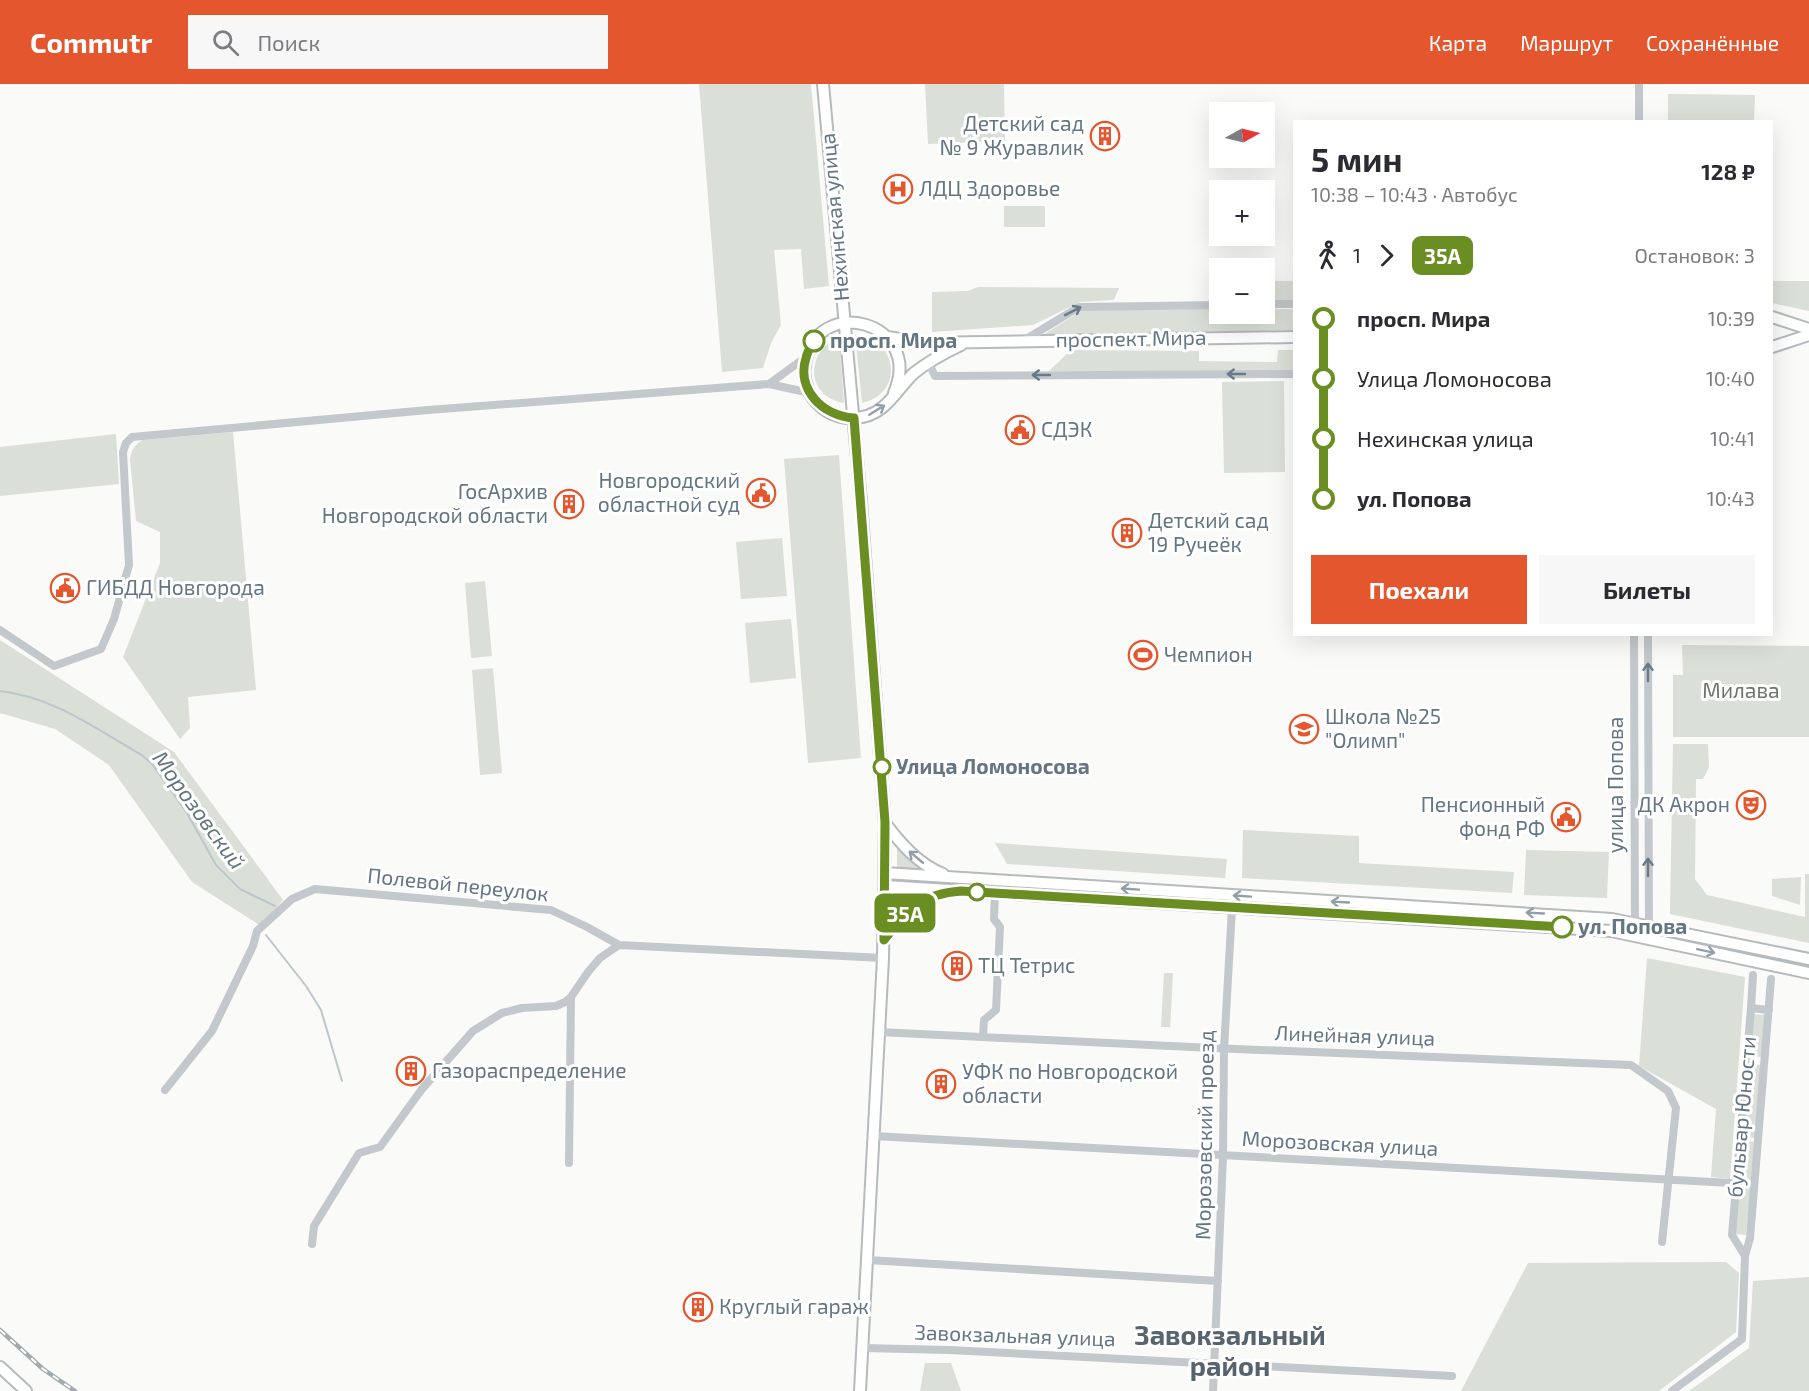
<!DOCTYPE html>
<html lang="ru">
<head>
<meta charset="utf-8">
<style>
  body { margin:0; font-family:"Exo 2",sans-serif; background:#f7f7f7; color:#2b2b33; height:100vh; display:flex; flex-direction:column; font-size:22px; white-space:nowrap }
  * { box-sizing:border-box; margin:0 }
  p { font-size:20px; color:#7c7c81 }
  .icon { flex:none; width:33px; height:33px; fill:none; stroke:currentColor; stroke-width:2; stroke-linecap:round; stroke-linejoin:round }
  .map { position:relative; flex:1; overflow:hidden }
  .sheet { position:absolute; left:1293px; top:36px; width:480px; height:516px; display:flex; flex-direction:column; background:#fff; border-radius:0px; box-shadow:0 6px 24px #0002 }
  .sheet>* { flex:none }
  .badge { padding:0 12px; border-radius:9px; font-size:21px; line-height:39px }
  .needle { width:39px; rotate:82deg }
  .tools { position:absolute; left:1209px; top:18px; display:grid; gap:12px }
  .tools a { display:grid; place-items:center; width:66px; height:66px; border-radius:0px; background:#fff; box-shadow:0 6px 24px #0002; font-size:30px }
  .map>.badge { position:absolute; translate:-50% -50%; box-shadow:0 0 0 3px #fff }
  .legs { display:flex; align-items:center; gap:9px; height:66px; padding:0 18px; font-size:20px }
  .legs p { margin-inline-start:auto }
  .overview { display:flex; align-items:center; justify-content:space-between; height:102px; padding:0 18px }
  h1 { font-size:33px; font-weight:700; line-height:45px }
  .action { display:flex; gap:12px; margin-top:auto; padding:12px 18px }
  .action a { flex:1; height:69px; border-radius:0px; background:#e4572e; color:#fff; font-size:24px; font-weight:700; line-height:69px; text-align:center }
  .action a+a { background:#f7f7f7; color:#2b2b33 }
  ul { padding:0 18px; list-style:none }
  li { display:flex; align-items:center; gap:21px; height:60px; font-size:22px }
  li i { display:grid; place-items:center; width:9px; height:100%; margin:0 8px; background:currentColor }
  li i::after { content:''; width:15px; height:15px; margin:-8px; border:4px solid; border-radius:50%; background:#fff }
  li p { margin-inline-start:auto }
  li:first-child i { background:linear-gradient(#0000 50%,currentColor 0) }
  li:last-child i { background:linear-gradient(currentColor 50%,#0000 0) }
  header { display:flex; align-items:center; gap:36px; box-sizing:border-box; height:84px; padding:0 30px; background:#e4572e; color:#fff }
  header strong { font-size:28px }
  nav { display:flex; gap:33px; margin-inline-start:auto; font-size:21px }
  .search { width:420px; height:54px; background:#f7f7f7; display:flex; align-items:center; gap:15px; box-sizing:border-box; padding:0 21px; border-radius:0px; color:#7c7c81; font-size:22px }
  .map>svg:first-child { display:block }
  .green { fill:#dadfd7 }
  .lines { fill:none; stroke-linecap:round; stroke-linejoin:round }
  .stream { stroke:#bbc7cb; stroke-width:2 }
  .major-casing { stroke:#b5babe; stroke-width:14 }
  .minor { stroke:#c3c8cc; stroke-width:8 }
  .major { stroke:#fff; stroke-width:10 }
  .rail-casing { stroke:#a2aab0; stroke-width:4.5 }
  .rail { stroke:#fff; stroke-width:2; stroke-dasharray:7; stroke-linecap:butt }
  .oneway { stroke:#6a7a87 }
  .oneway2 { stroke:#939fa8 }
  .line-1-casing { stroke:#fff; stroke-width:14 }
  .line-1 { stroke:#6b8e23; stroke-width:9 }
  .stop-1-dot { fill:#fff; stroke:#6b8e23; stroke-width:3 }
  .labels { text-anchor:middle; stroke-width:6; stroke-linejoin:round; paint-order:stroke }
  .poi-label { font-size:21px; fill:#657683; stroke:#fff; text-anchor:start }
  .street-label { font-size:21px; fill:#657683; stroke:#fff }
  .stop-label { font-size:21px; font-weight:bold; fill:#657683; stroke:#fff; text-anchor:start }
  .park-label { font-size:21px; fill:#687a64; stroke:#fff }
  .water-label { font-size:22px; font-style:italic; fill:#60757c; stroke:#fff }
  .district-label { font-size:27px; font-weight:bold; fill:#57646e; stroke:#fff }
</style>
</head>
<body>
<header>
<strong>Commutr</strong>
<div class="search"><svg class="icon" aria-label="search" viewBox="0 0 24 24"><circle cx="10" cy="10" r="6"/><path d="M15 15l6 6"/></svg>Поиск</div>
<nav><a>Карта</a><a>Маршрут</a><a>Сохранённые</a></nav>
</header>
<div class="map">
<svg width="1809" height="1307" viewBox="0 0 1809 1307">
  <rect width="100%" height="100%" fill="#fafaf8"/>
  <path class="green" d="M699 0H811L829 202 804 205 801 165 774 166 781 241 771 259 763 284 722 288Z
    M925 0H1004L1005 57 928 60Z
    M1668 10 1755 11 1754 37H1668Z
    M1004 122H1045V143H1004Z
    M1265 197H1294V217H1265Z
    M1772 197H1809V227L1772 219Z
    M978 203 1119 204 1114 216 1080 218 1033 241 932 248V208L968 207Z
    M1084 225H1219L1220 230H1264L1265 225H1294V246L1043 251Z
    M855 251C897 253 906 309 862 319Z
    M839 253V254L844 319C806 313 804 268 839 253Z
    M1071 266 1199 267V277L1277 278 1278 266H1294V287H1049Z
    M1284 297 1285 388 1224 389 1222 298Z
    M233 348 256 606 188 613 190 644 180 655 123 573 160 479V448L136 437 130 375C132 365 134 361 143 356Z
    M116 350 119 400 0 412V363Z
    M839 371 861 674 808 679 784 375Z
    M782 454 787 512 741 515 736 458Z
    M485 497 492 572 471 574 465 499Z
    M791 535 796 594 750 599 745 539Z
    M0 556 174 668 283 816 261 842 192 798 109 681 55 645 0 629Z
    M1682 561 1809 562V653H1673V591H1683Z
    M493 584 502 689 480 691 472 586Z
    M1673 660H1708L1709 683 1703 695H1696L1695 795 1707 811 1805 833V790H1809V859L1670 830Z
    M1243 746 1359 752V779L1514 788 1512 809 1242 794Z
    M995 759 1227 775 1225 794 1007 780Z
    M897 761 927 787 897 785Z
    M1526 766 1609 768 1607 814 1524 811Z
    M1801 793 1800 821 1772 812V795Z
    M909 795 1090 806 1089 810 909 799Z
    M897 807 927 809 912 817 896 833Z
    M1101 807 1470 829 1469 833 1101 811Z
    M1676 851 1809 879V884L1675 856Z
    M1647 874 1745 893 1730 1095 1711 1093 1716 1025 1639 982Z
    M1164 889H1173L1170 947V943H1161Z
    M1754 930 1765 931 1762 973 1750 972Z
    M1750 980 1761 981 1755 1054 1743 1053Z
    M1743 1057 1754 1058 1751 1096 1739 1095Z
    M1739 1101 1751 1102 1746 1151 1734 1150Z
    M1726 1178 1739 1189 1736 1248 1659 1307H1461L1528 1179Z
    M1809 1193V1307H1689L1749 1264 1753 1197Z
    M925 1279H951L961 1307H920Z"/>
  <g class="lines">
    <path class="stream" d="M0 607C54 613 96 645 142 671L152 680 187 729 216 781 240 805 275 822
      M266 851 306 902 321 926 342 997"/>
    <g class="major-casing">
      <path id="major" d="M823 0 861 418 885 739 883 874 860 1307
        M1772 233 1809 245
        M888 253 922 259 1294 253
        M1772 263 1809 251
        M894 309C925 237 815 208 805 281 802 296 809 312 820 322 838 338 865 338 883 323 895 313 903 299 914 289 929 277 944 269 961 261
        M885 739C901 760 918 780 943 790
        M885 789 1612 835 1809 875
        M885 802 1611 847 1809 889
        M884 856C901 835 915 815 943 809
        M0 1283 26 1307"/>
    </g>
    <path class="minor" d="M1639 38V0
      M1264 220H1294
      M1023 257 1079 223 1220 221
      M928 278 935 292 1294 290
      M769 300 806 273
      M0 546 54 582 101 565 114 535 129 481 123 368 126 359 132 353 428 326 769 300 810 309
      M1634 550 1635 852
      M1648 550 1649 855
      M1753 891 1751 924 1769 926
      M879 948 1212 964 1631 981 1668 1007 1676 1024 1662 1158
      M983 953 984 936 996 926 1000 843 994 835 995 809
      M165 1006 212 947 253 862 257 847 292 815 315 805 551 826 587 843 619 861 883 874
      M874 1052 1731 1099
      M569 1079 571 913
      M312 1160 314 1142 359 1069 380 1063 422 1005 473 947 502 929 522 924 556 922 565 918 571 913 588 888 600 874 619 861
      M1745 1172 1750 1154 1771 895
      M868 1176 1218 1197
      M863 1264 949 1266 1452 1292
      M1213 1307 1223 1072 1224 965 1232 824
      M1672 1307 1742 1255 1745 1172 1732 1151 1751 924"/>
    <use href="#major" class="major"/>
    <g class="rail-casing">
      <path id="rail" d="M0 1246 43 1285 75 1307"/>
    </g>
    <use href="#rail" class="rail"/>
  </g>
  <defs><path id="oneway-shaft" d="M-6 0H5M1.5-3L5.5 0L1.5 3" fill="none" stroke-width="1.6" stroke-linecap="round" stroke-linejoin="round" transform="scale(1.5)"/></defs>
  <g class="oneway">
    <use href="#oneway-shaft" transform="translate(1073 227) rotate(-27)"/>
    <use href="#oneway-shaft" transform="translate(1236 290) rotate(180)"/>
    <use href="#oneway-shaft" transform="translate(1041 291) rotate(180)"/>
    <use href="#oneway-shaft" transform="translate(1648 588) rotate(-90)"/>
    <use href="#oneway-shaft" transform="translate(1648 783) rotate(-90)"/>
  </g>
  <g class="oneway2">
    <use href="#oneway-shaft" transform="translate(877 326) rotate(-32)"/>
    <use href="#oneway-shaft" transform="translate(916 773) rotate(-140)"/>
    <use href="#oneway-shaft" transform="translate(1130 805) rotate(-176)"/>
    <use href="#oneway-shaft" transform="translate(1242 812) rotate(-176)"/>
    <use href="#oneway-shaft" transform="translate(1340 818) rotate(-177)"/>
    <use href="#oneway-shaft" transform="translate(1535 829) rotate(-177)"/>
    <use href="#oneway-shaft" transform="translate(1706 867) rotate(12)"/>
  </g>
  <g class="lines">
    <g class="line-1-casing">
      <path id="line-1" d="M814 257C811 262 807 268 806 274 796 306 823 332 854 334L885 738 884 856C908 826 920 810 961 807L1562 843"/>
    </g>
    <use href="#line-1" class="line-1"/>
  </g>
  <defs>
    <g id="building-ring" transform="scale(1.5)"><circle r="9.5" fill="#fff" stroke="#e4572e" stroke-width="1.5"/><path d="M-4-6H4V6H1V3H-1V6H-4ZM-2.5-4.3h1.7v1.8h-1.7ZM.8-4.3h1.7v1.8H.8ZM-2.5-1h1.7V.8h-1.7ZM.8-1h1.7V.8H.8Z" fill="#e4572e"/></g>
    <g id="hospital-ring" transform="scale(1.5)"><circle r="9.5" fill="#fff" stroke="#e4572e" stroke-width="1.5"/><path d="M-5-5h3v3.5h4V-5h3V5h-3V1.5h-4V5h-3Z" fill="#e4572e"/></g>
    <g id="civic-ring" transform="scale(1.5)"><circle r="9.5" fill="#fff" stroke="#e4572e" stroke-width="1.5"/><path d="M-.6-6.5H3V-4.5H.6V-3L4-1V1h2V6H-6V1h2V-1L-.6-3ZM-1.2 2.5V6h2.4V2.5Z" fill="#e4572e"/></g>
    <g id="stadium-ring" transform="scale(1.5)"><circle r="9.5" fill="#fff" stroke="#e4572e" stroke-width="1.5"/><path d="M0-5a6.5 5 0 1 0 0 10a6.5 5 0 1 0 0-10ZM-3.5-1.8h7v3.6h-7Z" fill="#e4572e"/></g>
    <g id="school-ring" transform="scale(1.5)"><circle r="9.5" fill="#fff" stroke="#e4572e" stroke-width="1.5"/><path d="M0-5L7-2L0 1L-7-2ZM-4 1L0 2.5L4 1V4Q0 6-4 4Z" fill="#e4572e"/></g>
    <g id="theatre-ring" transform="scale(1.5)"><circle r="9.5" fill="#fff" stroke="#e4572e" stroke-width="1.5"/><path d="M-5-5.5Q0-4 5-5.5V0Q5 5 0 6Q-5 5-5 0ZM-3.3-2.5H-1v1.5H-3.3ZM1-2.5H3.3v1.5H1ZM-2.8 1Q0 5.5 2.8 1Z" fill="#e4572e"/></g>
  </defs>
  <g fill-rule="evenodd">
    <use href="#building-ring" x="1105" y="52"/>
    <use href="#hospital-ring" x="898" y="105"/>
    <use href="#civic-ring" x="1020" y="346"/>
    <use href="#civic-ring" x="761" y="409"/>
    <use href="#building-ring" x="569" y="420"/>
    <use href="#building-ring" x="1127" y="449"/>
    <use href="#civic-ring" x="65" y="504"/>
    <use href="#stadium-ring" x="1143" y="571"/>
    <use href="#school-ring" x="1304" y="645"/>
    <use href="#theatre-ring" x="1751" y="721"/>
    <use href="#civic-ring" x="1566" y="733"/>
    <use href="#building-ring" x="957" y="882"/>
    <use href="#building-ring" x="411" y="987"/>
    <use href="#building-ring" x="941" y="1000"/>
    <use href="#building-ring" x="698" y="1223"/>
  </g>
  <g class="stop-1-dot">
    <circle cx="814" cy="257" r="10"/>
    <circle cx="882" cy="683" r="8"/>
    <circle cx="977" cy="808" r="8"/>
    <circle cx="1562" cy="843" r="10"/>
  </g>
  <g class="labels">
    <g class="poi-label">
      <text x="1084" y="47" text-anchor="end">Детский сад<tspan x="1084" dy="24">№ 9 Журавлик</tspan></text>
      <text x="919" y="112">ЛДЦ Здоровье</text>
      <text x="1041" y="353">СДЭК</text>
      <text x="740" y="404" text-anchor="end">Новгородский<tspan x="740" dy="24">областной суд</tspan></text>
      <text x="548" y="415" text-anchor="end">ГосАрхив<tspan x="548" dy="24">Новгородской области</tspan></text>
      <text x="1148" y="444">Детский сад<tspan x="1148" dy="24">19 Ручеёк</tspan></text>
      <text x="86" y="511">ГИБДД Новгорода</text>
      <text x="1164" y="578">Чемпион</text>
      <text x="1325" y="640">Школа №25<tspan x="1325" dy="24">"Олимп"</tspan></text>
      <text x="1545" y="728" text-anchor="end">Пенсионный<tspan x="1545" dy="24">фонд РФ</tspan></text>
      <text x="1730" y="728" text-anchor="end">ДК Акрон</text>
      <text x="978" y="889">ТЦ Тетрис</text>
      <text x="432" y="994">Газораспределение</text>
      <text x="962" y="995">УФК по Новгородской<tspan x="962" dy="24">области</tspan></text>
      <text x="719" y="1230">Круглый гараж</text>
    </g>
    <g class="street-label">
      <text transform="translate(835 133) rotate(-95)" y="7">Нехинская улица</text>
      <text transform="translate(1131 255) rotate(-1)" y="7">проспект Мира</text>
      <text transform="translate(1616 701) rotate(-90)" y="7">улица Попова</text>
      <text transform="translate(458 801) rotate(6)" y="7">Полевой переулок</text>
      <text transform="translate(1355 952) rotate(2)" y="7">Линейная улица</text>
      <text transform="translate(1742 1033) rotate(-85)" y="7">бульвар Юности</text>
      <text transform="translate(1205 1051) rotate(-89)" y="7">Морозовский проезд</text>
      <text transform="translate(1340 1060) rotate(3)" y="7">Морозовская улица</text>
      <text transform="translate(1015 1252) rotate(2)" y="7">Завокзальная улица</text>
    </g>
    <g class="stop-label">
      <text x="830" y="264">просп. Мира</text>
      <text x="896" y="690">Улица Ломоносова</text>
      <text x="1578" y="850">ул. Попова</text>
    </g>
    <g class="park-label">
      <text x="1741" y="614">Милава</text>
    </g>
    <g class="water-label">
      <text transform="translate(199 726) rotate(54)" y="8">Морозовский</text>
    </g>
    <g class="district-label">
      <text x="1230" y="1261">Завокзальный<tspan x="1230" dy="31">район</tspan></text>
    </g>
  </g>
</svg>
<div class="tools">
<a><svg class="needle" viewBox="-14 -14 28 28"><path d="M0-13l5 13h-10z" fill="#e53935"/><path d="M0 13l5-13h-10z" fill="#7c7c81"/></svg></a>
<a>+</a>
<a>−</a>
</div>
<b class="badge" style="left:905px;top:829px;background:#6b8e23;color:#fff">35А</b>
<section class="sheet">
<div class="overview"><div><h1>5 мин</h1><p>10:38 – 10:43 · Автобус</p></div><b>128 ₽</b></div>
<div class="legs"><svg class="icon" aria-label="walk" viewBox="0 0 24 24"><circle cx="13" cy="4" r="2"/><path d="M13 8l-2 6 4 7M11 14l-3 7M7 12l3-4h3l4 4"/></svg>1<svg class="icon" aria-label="forward" viewBox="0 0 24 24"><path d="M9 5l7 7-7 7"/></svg><b class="badge" style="background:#6b8e23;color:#fff">35А</b><p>Остановок: 3</p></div>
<ul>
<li><i style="color:#6b8e23"></i><b>просп. Мира</b><p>10:39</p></li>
<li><i style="color:#6b8e23"></i><span>Улица Ломоносова</span><p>10:40</p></li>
<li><i style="color:#6b8e23"></i><span>Нехинская улица</span><p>10:41</p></li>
<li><i style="color:#6b8e23"></i><b>ул. Попова</b><p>10:43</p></li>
</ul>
<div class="action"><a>Поехали</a><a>Билеты</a></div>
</section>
</div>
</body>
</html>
